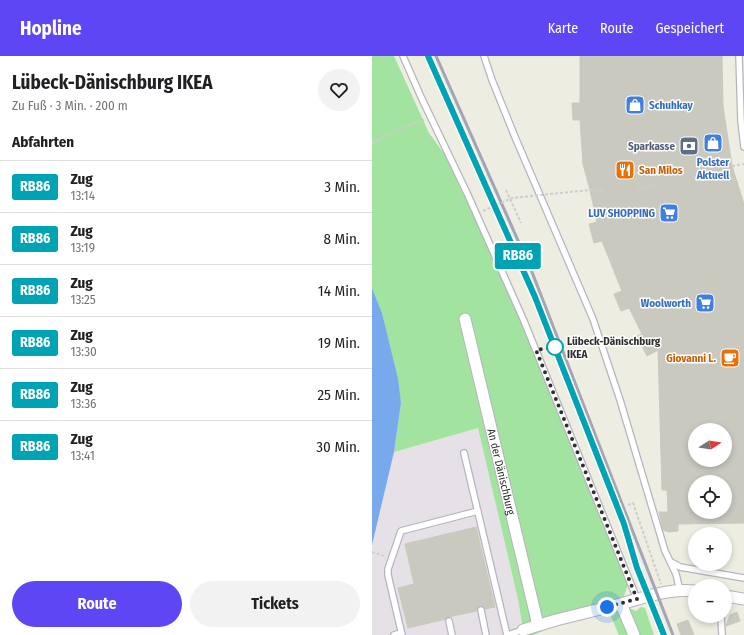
<!DOCTYPE html>
<html lang="de">
<head>
<meta charset="utf-8">
<style>
  body { margin:0; font-family:"Fira Sans Condensed",sans-serif; background:#f2f2f2; color:#202124; height:100vh; display:flex; flex-direction:column; font-size:15px; white-space:nowrap }
  * { box-sizing:border-box; margin:0 }
  p { font-size:13px; color:#757577 }
  .icon { flex:none; width:22px; height:22px; fill:none; stroke:currentColor; stroke-width:2; stroke-linecap:round; stroke-linejoin:round }
  .map { position:relative; flex:1; overflow:hidden }
  .panel { display:flex; flex-direction:column; background:#fff; width:372px }
  .panel>* { flex:none }
  .badge { padding:0 8px; border-radius:3px; font-size:14px; line-height:26px }
  .needle { width:26px; rotate:78deg }
  .tools { position:absolute; left:316px; top:367px; display:grid; gap:8px }
  .tools a { display:grid; place-items:center; width:44px; height:44px; border-radius:50%; background:#fff; box-shadow:0 2px 6px #0003; font-size:20px }
  .you { position:absolute; width:20px; height:20px; margin:-10px; border:3px solid #fff; border-radius:50%; background:#1a73e8; box-shadow:0 0 0 6px #1a73e833 }
  .map>.badge { position:absolute; translate:-50% -50%; box-shadow:0 0 0 2px #fff }
  h2 { padding:0 12px; font-size:15px; line-height:36px }
  .round { display:grid; place-items:center; flex:none; width:42px; height:42px; border-radius:21px; background:#f2f2f2 }
  .headline { display:flex; align-items:center; justify-content:space-between; height:68px; padding:0 12px }
  h1 { font-size:19px; font-weight:700; line-height:30px }
  .primary-button { display:flex; gap:8px; margin-top:auto; padding:8px 12px }
  .primary-button a { flex:1; height:46px; border-radius:24px; background:#5d47f5; color:#fff; font-size:16px; font-weight:700; line-height:46px; text-align:center }
  .primary-button a+a { background:#f2f2f2; color:#202124 }
  ul { padding:0; list-style:none }
  li { display:flex; align-items:center; gap:12px; height:52px; padding:0 12px; border-top:1px solid #e0e0e0 }
  li div { flex:1 }
  li b { display:block; font-size:15px }
  li em { font-style:normal }
  li .badge { min-width:44px; font-weight:700; text-align:center }
  header { display:flex; align-items:center; gap:24px; box-sizing:border-box; height:56px; padding:0 20px; background:#5d47f5; color:#fff }
  header strong { font-size:19px }
  nav { display:flex; gap:22px; margin-inline-start:auto; font-size:14px }
  main { display:flex; flex:1; min-height:0 }
  .map>svg:first-child { display:block }
  .industrial { fill:#e5e1e7 }
  .green { fill:#a1e39f }
  .water { fill:#78a9ec }
  .building { fill:#cac9c0; stroke:#cac9ba; fill-rule:evenodd }
  .lines { fill:none; stroke-linecap:round; stroke-linejoin:round }
  .service-casing { stroke:#b6b4c0; stroke-width:8 }
  .minor-casing { stroke:#b6b4c0; stroke-width:13 }
  .path { stroke:#cdcdcd; stroke-width:2; stroke-dasharray:3 2; stroke-linecap:butt }
  .service { stroke:#fff; stroke-width:5.5 }
  .minor { stroke:#fff; stroke-width:11 }
  .rail { stroke:#a6a3b7; stroke-width:3 }
  .path-bridge { stroke:#cdcdcd; stroke-width:2; stroke-dasharray:3 2; stroke-linecap:butt }
  .line-casing { stroke:#fff; stroke-width:9 }
  .line { stroke:#00a3b4; stroke-width:6 }
  .walk { stroke:#2e2e2e; stroke-width:4; stroke-dasharray:0 7.2 }
  .stop-dot { fill:#fff; stroke:#00a3b4; stroke-width:2 }
  .labels { text-anchor:middle; stroke-width:3; stroke-linejoin:round; paint-order:stroke }
  .shop-label { font-size:11px; font-weight:bold; fill:#366cbe; stroke:#fff; text-anchor:end }
  .service-label { font-size:11px; font-weight:bold; fill:#4e5e75; stroke:#fff; text-anchor:end }
  .food-label { font-size:11px; font-weight:bold; fill:#c56008; stroke:#fff; text-anchor:start }
  .stop-label { font-size:11px; font-weight:bold; fill:#2e2e2e; stroke:#fff; text-anchor:start }
  .street-label { font-size:11px; fill:#2e2e2e; stroke:#fff }
</style>
</head>
<body>
<header>
<strong>Hopline</strong>
<nav><a>Karte</a><a>Route</a><a>Gespeichert</a></nav>
</header>
<main>
<section class="panel">
<div class="headline"><div><h1>Lübeck-Dänischburg IKEA</h1><p>Zu Fuß · 3 Min. · 200 m</p></div><a class="round"><svg class="icon" aria-label="heart" viewBox="0 0 24 24"><path d="M12 20l-8-8c-3-5 5-10 8-4 3-6 11-1 8 4z"/></svg></a></div>
<h2>Abfahrten</h2>
<ul>
<li><span class="badge" style="background:#00a3b4;color:#fff">RB86</span><div><b>Zug</b><p>13:14</p></div><em>3 Min.</em></li>
<li><span class="badge" style="background:#00a3b4;color:#fff">RB86</span><div><b>Zug</b><p>13:19</p></div><em>8 Min.</em></li>
<li><span class="badge" style="background:#00a3b4;color:#fff">RB86</span><div><b>Zug</b><p>13:25</p></div><em>14 Min.</em></li>
<li><span class="badge" style="background:#00a3b4;color:#fff">RB86</span><div><b>Zug</b><p>13:30</p></div><em>19 Min.</em></li>
<li><span class="badge" style="background:#00a3b4;color:#fff">RB86</span><div><b>Zug</b><p>13:36</p></div><em>25 Min.</em></li>
<li><span class="badge" style="background:#00a3b4;color:#fff">RB86</span><div><b>Zug</b><p>13:41</p></div><em>30 Min.</em></li>
</ul>
<div class="primary-button"><a>Route</a><a>Tickets</a></div>
</section>
<div class="map">
<svg width="372" height="579" viewBox="0 0 372 579">
  <rect width="100%" height="100%" fill="#eeede1"/>
  <path class="industrial" d="M106 372 146 543 152 579H0V489L22 396Z"/>
  <path class="green" d="M0 0H22L57 77 73 99 135 232 193 368 256 529 249 548 264 555 269 551 273 552 282 579H247L235 551 167 569 171 575 161 579H152L146 543 106 372 22 396 29 347 10 257 0 232Z"/>
  <path class="water" d="M0 232 10 257 26 323 29 347 22 396 0 489Z"/>
  <path class="building" d="M208 0H350L351 50 360 110 372 148V467L306 468V475L297 476 291 474 287 456H296L295 434H290L286 294 275 300 265 280 270 278 257 252 249 255 242 238 250 235 230 185 222 187 217 168 225 166 218 134 211 108 208 64H201L200 47H208ZM323 374H353V404H323ZM323 426H353V456H323Z
    M104 471 123 551 113 553 111 550H108L105 552V555L76 561 74 563 36 572 26 532 42 528 33 488Z
    M365 556 368 565 354 570 358 559Z
    M316 564 322 579H309L305 568Z"/>
  <g class="lines">
    <g class="service-casing">
      <path id="service" d="M31 0 49 41 95 137 152 265 265 543
        M112 0 120 24 143 81 221 263 248 344 293 495 304 518 308 535
        M367 0 369 65 372 91
        M92 397 135 579
        M299 506 308 511 372 522
        M109 554 114 579
        M349 560 350 579
        M77 565 80 579
        M22 579 29 577
        M30 579 16 519V513L29 475 106 455
        M136 579 151 574"/>
    </g>
    <g class="minor-casing">
      <g id="minor">
        <path id="s1" d="M93 263 166 569"/>
        <path d="M353 540 372 543"/>
        <path d="M249 548C273 541 298 532 323 535"/>
        <path d="M151 574 184 564 249 548 262 579"/>
      </g>
    </g>
    <path class="path" d="M0 87 28 73 52 64
      M360 110 372 108
      M266 133 286 127
      M134 134 149 167
      M218 134 233 136
      M256 449 261 447 289 528
      M0 496 12 500"/>
    <use href="#service" class="service"/>
    <use href="#minor" class="minor"/>
    <path class="rail" d="M56 0 152 212 252 468 265 512 292 579
      M64 0 160 216 301 579"/>
    <path class="path-bridge" d="M111 155 140 142 218 134"/>
  </g>
  <g class="lines">
    <g class="line-casing">
      <path id="line" d="M56 0 163 241 252 468 265 512 292 579"/>
    </g>
    <use href="#line" class="line"/>
    <path class="walk" d="M183 291 164 294 265 543 235 551"/>
  </g>
  <defs>
    <g id="shop-square" transform="scale(1)"><rect x="-9" y="-9" width="18" height="18" rx="4" fill="#3f7fe0" stroke="#fff"/><path d="M-5-2.5h2.3a2.7 3.5 0 0 1 5.4 0H5L5.5 6h-11ZM-1.5-2.5h3a1.5 2.3 0 0 0-3 0Z" fill="#fff"/></g>
    <g id="bank-square" transform="scale(1)"><rect x="-9" y="-9" width="18" height="18" rx="4" fill="#5c6f8a" stroke="#fff"/><path d="M-6-4H6V4H-6ZM0-2.3a2.3 2.3 0 1 0 0 4.6a2.3 2.3 0 1 0 0-4.6Z" fill="#fff"/></g>
    <g id="restaurant-square" transform="scale(1)"><rect x="-9" y="-9" width="18" height="18" rx="4" fill="#e8710a" stroke="#fff"/><path d="M-5-6h1v4h1v-4h1v4h1v-4h1v5L-1.5 .5V6h-2V.5L-5-1ZM5-6V6H3V1.5H1.5Q1.5-4 5-6Z" fill="#fff"/></g>
    <g id="supermarket-square" transform="scale(1)"><rect x="-9" y="-9" width="18" height="18" rx="4" fill="#3f7fe0" stroke="#fff"/><path d="M-6-5.5h2.5l.6 2H6L4.5 2H-2.5L-4.4-4H-6ZM-1.5 3.2a1.3 1.3 0 1 0 .1 0ZM3 3.2a1.3 1.3 0 1 0 .1 0Z" fill="#fff"/></g>
    <g id="cafe-square" transform="scale(1)"><rect x="-9" y="-9" width="18" height="18" rx="4" fill="#e8710a" stroke="#fff"/><path d="M-5.5-4.5H6V0H3Q3 3.5 0 3.5H-2.5Q-5.5 3.5-5.5 0ZM3-3.2v2h1.7v-2ZM-6 4.5H4V6H-6Z" fill="#fff"/></g>
  </defs>
  <g fill-rule="evenodd">
    <use href="#shop-square" x="263" y="49"/>
    <use href="#shop-square" x="341" y="87"/>
    <use href="#bank-square" x="317" y="90"/>
    <use href="#restaurant-square" x="253" y="114"/>
    <use href="#supermarket-square" x="297" y="157"/>
    <use href="#supermarket-square" x="333" y="247"/>
    <use href="#cafe-square" x="358" y="302"/>
  </g>
  <circle class="stop-dot" cx="183" cy="291" r="8"/>
  <g class="labels">
    <g class="shop-label">
      <text x="277" y="53" text-anchor="start">Schuhkay</text>
      <text x="341" y="110" text-anchor="middle">Polster<tspan x="341" dy="13">Aktuell</tspan></text>
      <text x="283" y="161">LUV SHOPPING</text>
      <text x="319" y="251">Woolworth</text>
    </g>
    <g class="service-label">
      <text x="303" y="94">Sparkasse</text>
    </g>
    <g class="food-label">
      <text x="267" y="118">San Milos</text>
      <text x="344" y="306" text-anchor="end">Giovanni L.</text>
    </g>
    <g class="stop-label">
      <text x="195" y="289">Lübeck-Dänischburg<tspan x="195" dy="13">IKEA</tspan></text>
    </g>
    <g class="street-label">
      <text dy="4" stroke="none"><textPath href="#s1" startOffset="157">An der Dänischburg</textPath></text>
    </g>
  </g>
</svg>
<div class="tools">
<a><svg class="needle" viewBox="-14 -14 28 28"><path d="M0-13l5 13h-10z" fill="#e53935"/><path d="M0 13l5-13h-10z" fill="#757577"/></svg></a>
<a><svg class="icon" aria-label="locate" viewBox="0 0 24 24"><circle cx="12" cy="12" r="6"/><path d="M12 2v4M12 18v4M2 12h4M18 12h4"/></svg></a>
<a>+</a>
<a>−</a>
</div>
<div class="you" style="left:235px;top:551px"></div>
<b class="badge" style="left:146px;top:200px;background:#00a3b4;color:#fff">RB86</b>
</div>
</main>
</body>
</html>
